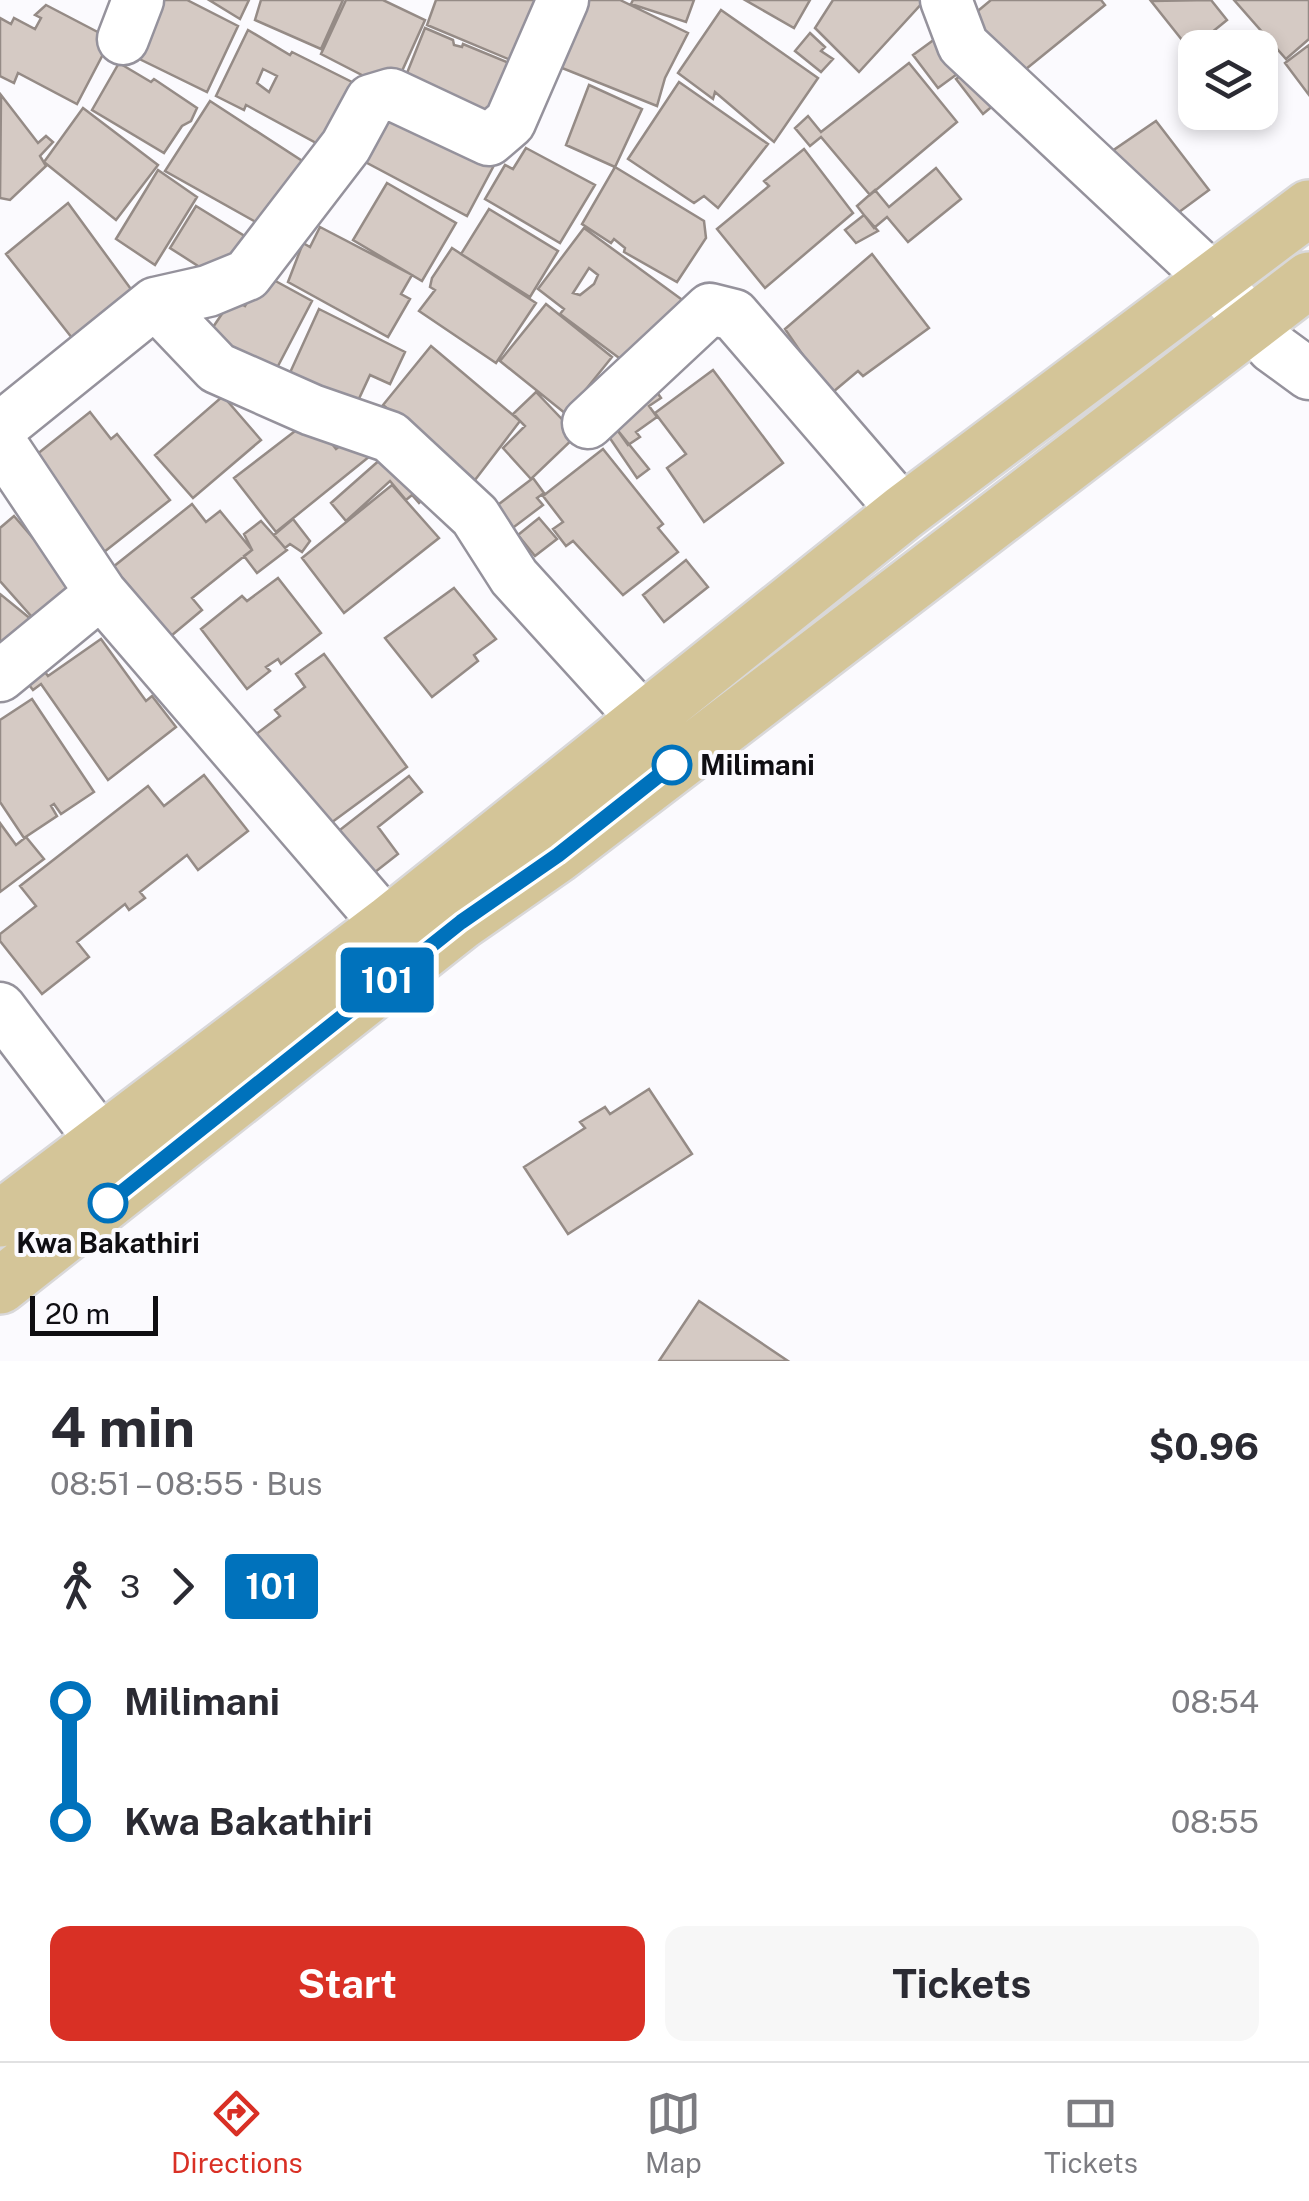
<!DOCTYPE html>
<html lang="en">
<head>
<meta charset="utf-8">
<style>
  body { margin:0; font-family:"Public Sans",sans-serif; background:#f7f7f7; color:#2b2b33; height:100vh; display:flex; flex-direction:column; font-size:38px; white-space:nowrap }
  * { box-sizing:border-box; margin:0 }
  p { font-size:32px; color:#7c7c81 }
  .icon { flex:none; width:55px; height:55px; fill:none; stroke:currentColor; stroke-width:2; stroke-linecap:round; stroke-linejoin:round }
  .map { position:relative; height:1361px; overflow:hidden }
  .side { display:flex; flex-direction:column; background:#fff; flex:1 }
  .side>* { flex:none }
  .badge { padding:0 20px; border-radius:8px; font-size:35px; line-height:65px }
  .controls { position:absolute; left:1178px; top:30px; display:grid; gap:20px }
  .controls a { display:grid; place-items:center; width:100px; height:100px; border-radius:20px; background:#fff; box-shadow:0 5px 15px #0003; font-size:50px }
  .scale { position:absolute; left:30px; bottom:25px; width:128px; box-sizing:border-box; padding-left:10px; border:5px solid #0f0e12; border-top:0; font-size:28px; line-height:35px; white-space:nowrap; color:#0f0e12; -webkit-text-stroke:8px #fbfafe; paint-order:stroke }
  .map>.badge { position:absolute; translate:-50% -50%; box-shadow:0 0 0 5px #fff }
  .legs { display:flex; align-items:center; gap:15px; height:110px; padding:0 50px; font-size:32px }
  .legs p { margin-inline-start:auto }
  .overview { display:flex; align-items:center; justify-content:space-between; height:170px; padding:0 50px }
  h1 { font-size:55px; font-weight:700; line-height:75px }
  .action { display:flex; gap:20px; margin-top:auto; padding:20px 50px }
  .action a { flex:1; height:115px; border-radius:20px; background:#d93025; color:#fff; font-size:40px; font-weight:700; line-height:115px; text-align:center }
  .action a+a { background:#f7f7f7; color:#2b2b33 }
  ul { padding:0 50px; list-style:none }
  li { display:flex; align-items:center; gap:35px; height:120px; font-size:38px }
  li i { display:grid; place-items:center; width:15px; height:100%; margin:0 12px; background:currentColor }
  li i::after { content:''; width:25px; height:25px; margin:-12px; border:8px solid; border-radius:50%; background:#fff }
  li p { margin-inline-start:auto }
  li:first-child i { background:linear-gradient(#0000 50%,currentColor 0) }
  li:last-child i { background:linear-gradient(currentColor 50%,#0000 0) }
  .tabs { display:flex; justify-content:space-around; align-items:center; height:140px; border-top:2px solid #e1e1e2; background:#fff; font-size:28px; color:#7c7c81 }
  .tabs a { display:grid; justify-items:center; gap:5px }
  .tabs .current { color:#d93025 }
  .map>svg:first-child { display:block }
  .building { fill:#d5cac4; stroke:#958b86; stroke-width:2.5; fill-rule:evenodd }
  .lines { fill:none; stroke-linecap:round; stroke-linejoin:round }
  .minor-casing { stroke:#95929c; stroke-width:55 }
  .major-casing { stroke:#d9d8d9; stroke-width:60 }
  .minor { stroke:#fff; stroke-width:50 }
  .major { stroke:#d4c598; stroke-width:55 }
  .line-1-casing { stroke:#fff; stroke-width:22 }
  .line-1 { stroke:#0072bc; stroke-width:15 }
  .stop-1-dot { fill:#fff; stroke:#0072bc; stroke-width:5 }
  .labels { text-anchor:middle; stroke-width:8; stroke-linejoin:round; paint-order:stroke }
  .stop-label { font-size:28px; font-weight:bold; fill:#0f0e12; stroke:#fbfafe; text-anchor:start }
</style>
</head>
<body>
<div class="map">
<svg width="1309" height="1361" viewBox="0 0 1309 1361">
  <rect width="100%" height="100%" fill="#fbfafe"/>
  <path class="building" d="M144 0H187L238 26 207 92 121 50Z
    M209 0H249L240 19Z
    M261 0H343L321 49 255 20Z
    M346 0H383L425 20 393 91 321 54Z
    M436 0H548L513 61 427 25Z
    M569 0H620L688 33 665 78 657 106 552 64Z
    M633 0H694L686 22 631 4Z
    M745 0H810L794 28Z
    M833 0H925L859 72 815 28Z
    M991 0H1101L1105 5 1015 78 967 20Z
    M1211 0 1227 20 1190 50 1151 1Z
    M1234 0H1309V39L1286 59Z
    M46 5 111 39 77 104 18 73 14 83 0 76V18L11 24 14 18 35 29 41 18 35 15Z
    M721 10 818 78 774 142 715 92 713 99 678 73Z
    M425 28 453 40 454 45 462 47 463 44 521 68 494 132 399 93Z
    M248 30 290 55 292 52 364 88 331 151 246 105 244 110 216 96ZM263 69 277 76 269 92 257 83Z
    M810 33 825 47 821 51 833 59 821 72 795 51Z
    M939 36 964 69 938 88 913 55Z
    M1309 45V95L1285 63Z
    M119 63 151 82 154 79 197 108 191 121 182 126 164 153 92 110Z
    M909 63 957 122 870 195 821 137 810 146 795 128 808 116 821 132Z
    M968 70 995 104 983 114 956 79Z
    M679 82 768 144 718 208 704 196 694 203 628 159Z
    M589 85 642 109 615 167 566 145Z
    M1 95 38 143 46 136 53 142 40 156 46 166 10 200 0 198Z
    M385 98 500 154 467 216 354 156Z
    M210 101 310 166 277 234 165 171Z
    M83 108 158 165 116 220 44 162Z
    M1156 121 1209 190 1167 221 1099 160Z
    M526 148 595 185 560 243 485 199 505 165 513 169Z
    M804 149 853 213 765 288 717 229 769 186 764 181Z
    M615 167 704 221 706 238 677 282 624 252 625 248 614 239 611 243 582 224Z
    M936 168 961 199 908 242 887 217 874 228 857 206 875 190 889 207Z
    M158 170 197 197 155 265 116 239Z
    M387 183 456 223 422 281 353 240Z
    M68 203 136 296 76 343 6 254Z
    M196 206 251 240 223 282 170 248Z
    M489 209 558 251 530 297 461 254Z
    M864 215 878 231 856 243 845 230Z
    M320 227 412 275 401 294 410 299 388 337 288 282 303 243 310 247Z
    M584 228 692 307 642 375 560 314 564 309 538 289ZM589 268 598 275 594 284 580 295 573 293Z
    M452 248 536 303 496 363 419 311 435 290 430 287 432 278Z
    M872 254 929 328 863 376 858 371 833 392 826 389 785 329Z
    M270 278 312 301 267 387 203 342 232 299 245 306 257 284Z
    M546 304 612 357 566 414 500 361Z
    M319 309 405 352 390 384 370 375 350 418 283 388Z
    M431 346 520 421 475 480 383 405Z
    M713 370 783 463 704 522 667 468 686 454 655 413Z
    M654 388 661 398 649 406 657 417 636 432 640 437 628 445 608 417Z
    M536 392 577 435 531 479 503 448 525 426 513 414Z
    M223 396 261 440 193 498 155 455Z
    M90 412 111 439 117 434 170 500 99 556 26 463Z
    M312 418 336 449 354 435 370 456 276 532 234 478Z
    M611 422 649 469 637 478 603 428Z
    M603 449 663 524 658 528 678 552 623 595 573 541 566 546 553 529 563 522 543 496Z
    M391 450 422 500 419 503 412 495 406 500 390 481 346 521 331 503Z
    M533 478 544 493 537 498 543 505 498 539 482 517Z
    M392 485 439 538 344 613 302 558Z
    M192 504 206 522 220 511 252 550 192 598 202 610 171 636 113 567Z
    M14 516 74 586 40 626 0 581V528Z
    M539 518 557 539 535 556 518 535Z
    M293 519 310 541 302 552 290 544 285 548 274 535Z
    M261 521 287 550 257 573 244 556 252 550 244 534Z
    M686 560 708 587 664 622 643 595Z
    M278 578 321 633 281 664 278 659 266 667 270 671 247 689 201 629 242 596 247 601Z
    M454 588 496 639 474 655 478 661 432 697 385 638Z
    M0 594 32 620 0 659Z
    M101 639 146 701 152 696 176 727 108 780 41 684 33 690 19 672 35 659 48 676Z
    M324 654 407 767 320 831 251 738 280 716 275 710 305 687 296 674Z
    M32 699 94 792 61 814 54 804 51 806 57 816 24 838 0 802V720Z
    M204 775 248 831 198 870 187 855 140 892 145 898 129 910 125 904 77 942 89 957 42 994 0 941V934L36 906 20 886 148 786 164 806Z
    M409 776 422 792 378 827 398 854 365 880 336 833Z
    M0 823 16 845 26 837 44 859 0 892Z
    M649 1089 692 1154 568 1234 524 1167 585 1128 580 1122 605 1107 610 1114Z
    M699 1301 788 1361H659Z"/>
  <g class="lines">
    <g class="minor-casing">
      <path id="minor" d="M946 0 963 45 1214 280 1272 347 1309 374
        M123 39 138 0
        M155 303 208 291 247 275 346 146 371 100 391 94 489 140 510 122 563 0
        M588 423 710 309 734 315 904 512
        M0 428 155 303 217 368 312 410 390 437 475 516 514 577 644 720
        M0 442 101 593 412 954
        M0 676 101 593
        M0 1008 102 1142"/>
    </g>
    <g class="major-casing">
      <path id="major" d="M0 1219 389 924 904 512 1309 208
        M0 1286 461 922 557 855 1309 280"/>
    </g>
    <use href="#minor" class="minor"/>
    <use href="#major" class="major"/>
  </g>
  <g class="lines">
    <g class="line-1-casing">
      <path id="line-1" d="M108 1203 461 922 558 855 672 765"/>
    </g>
    <use href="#line-1" class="line-1"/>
  </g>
  <g class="stop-1-dot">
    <circle cx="672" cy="765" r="18"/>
    <circle cx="108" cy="1203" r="18"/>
  </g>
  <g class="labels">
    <g class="stop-label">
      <text x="700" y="775">Milimani</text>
      <text x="108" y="1253" text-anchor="middle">Kwa Bakathiri</text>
    </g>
  </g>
</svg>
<div class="controls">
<a><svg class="icon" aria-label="layers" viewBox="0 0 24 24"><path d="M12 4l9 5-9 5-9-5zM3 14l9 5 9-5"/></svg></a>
</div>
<div class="scale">20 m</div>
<b class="badge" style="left:387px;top:980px;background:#0072bc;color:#fff">101</b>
</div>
<section class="side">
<div class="overview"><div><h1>4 min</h1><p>08:51 – 08:55 · Bus</p></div><b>$0.96</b></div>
<div class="legs"><svg class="icon" aria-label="walk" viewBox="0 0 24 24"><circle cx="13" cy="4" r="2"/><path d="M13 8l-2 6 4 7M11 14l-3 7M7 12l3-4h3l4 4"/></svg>3<svg class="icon" aria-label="forward" viewBox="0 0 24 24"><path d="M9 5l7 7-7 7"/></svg><b class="badge" style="background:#0072bc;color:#fff">101</b></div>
<ul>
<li><i style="color:#0072bc"></i><b>Milimani</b><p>08:54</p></li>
<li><i style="color:#0072bc"></i><b>Kwa Bakathiri</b><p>08:55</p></li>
</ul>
<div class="action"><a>Start</a><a>Tickets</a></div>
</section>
<nav class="tabs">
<a class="current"><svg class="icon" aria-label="directions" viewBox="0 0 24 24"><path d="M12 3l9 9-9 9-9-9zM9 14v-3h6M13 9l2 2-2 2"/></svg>Directions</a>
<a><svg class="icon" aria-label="map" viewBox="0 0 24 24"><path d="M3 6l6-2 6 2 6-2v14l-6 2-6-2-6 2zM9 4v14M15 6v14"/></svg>Map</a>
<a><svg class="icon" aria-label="tickets" viewBox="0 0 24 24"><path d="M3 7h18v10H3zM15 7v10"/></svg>Tickets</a>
</nav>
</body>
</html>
